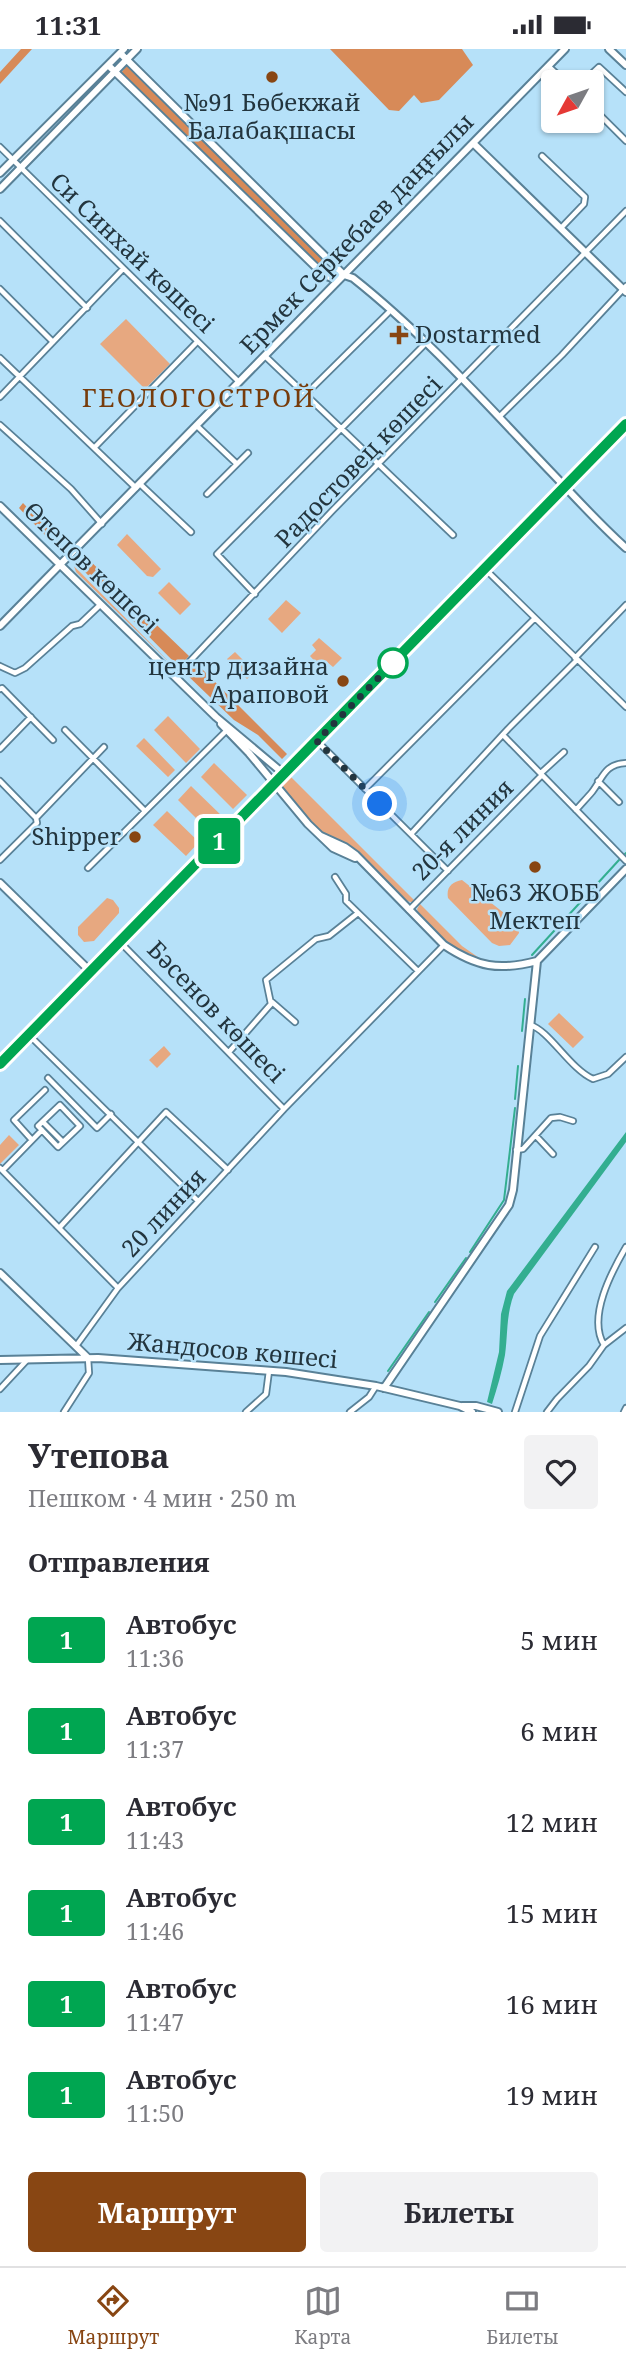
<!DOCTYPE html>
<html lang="ru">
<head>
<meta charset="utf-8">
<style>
  body { margin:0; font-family:"Noto Serif",serif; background:#f2f2f3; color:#2b2b33; height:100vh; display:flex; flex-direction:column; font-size:26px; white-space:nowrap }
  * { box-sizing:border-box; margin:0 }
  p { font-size:23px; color:#7c7c81 }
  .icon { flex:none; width:38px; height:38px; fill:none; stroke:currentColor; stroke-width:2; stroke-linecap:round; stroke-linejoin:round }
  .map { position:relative; height:1363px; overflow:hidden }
  .side { display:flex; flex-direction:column; background:#fff; flex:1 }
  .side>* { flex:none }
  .badge { padding:0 14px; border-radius:5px; font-size:24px; line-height:46px }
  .needle { width:46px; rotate:230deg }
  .controls { position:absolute; left:541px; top:21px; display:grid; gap:14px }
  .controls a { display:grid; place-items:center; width:63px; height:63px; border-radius:7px; background:#fff; box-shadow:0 2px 5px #0004; font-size:35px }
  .you { position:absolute; width:35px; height:35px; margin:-18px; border:5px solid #fff; border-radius:50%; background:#1a73e8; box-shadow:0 0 0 10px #1a73e833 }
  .map>.badge { position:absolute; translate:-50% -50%; box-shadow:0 0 0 4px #fff }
  h2 { padding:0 28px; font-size:26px; line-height:63px }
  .round { display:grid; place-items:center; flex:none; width:74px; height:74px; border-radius:7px; background:#f2f2f3 }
  .summary { display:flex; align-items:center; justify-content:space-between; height:119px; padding:0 28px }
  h1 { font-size:33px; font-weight:700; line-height:52px }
  .action { display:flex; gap:14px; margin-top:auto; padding:14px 28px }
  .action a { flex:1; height:80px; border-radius:7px; background:#884613; color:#fff; font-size:28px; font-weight:700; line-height:80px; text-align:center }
  .action a+a { background:#f2f2f3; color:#2b2b33 }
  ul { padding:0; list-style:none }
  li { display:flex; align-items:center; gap:21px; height:91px; padding:0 28px }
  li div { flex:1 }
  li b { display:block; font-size:26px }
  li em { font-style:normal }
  li .badge { min-width:77px; font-weight:700; text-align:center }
  .status { display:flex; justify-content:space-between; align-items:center; height:49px; padding:0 35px; background:#fff; direction:ltr }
  .status svg { height:19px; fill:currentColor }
  .menu { display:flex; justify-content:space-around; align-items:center; height:98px; border-top:2px solid #e1e1e2; background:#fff; font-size:19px; color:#7c7c81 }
  .menu a { display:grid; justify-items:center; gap:4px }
  .menu .on { color:#884613 }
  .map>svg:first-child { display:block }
  .green { fill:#e7a880 }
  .forest { fill:#d78a58 }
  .water { fill:#33ae90 }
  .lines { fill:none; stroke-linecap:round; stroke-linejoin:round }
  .stream { stroke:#33ae90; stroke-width:2 }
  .street-casing { stroke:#598197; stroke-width:8 }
  .secondary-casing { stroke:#598197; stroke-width:10 }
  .street { stroke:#fff; stroke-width:4.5 }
  .secondary { stroke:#fff; stroke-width:6 }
  .line-casing { stroke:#fff; stroke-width:16 }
  .line { stroke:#00a651; stroke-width:10 }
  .walk { stroke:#23353e; stroke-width:7; stroke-dasharray:0 12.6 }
  .poi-dot { fill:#884613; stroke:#b6e1f9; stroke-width:2.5 }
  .stop-dot { fill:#fff; stroke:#00a651; stroke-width:3.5 }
  .labels { text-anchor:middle; stroke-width:5; stroke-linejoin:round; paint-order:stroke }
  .poi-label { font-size:24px; fill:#23353e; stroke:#b6e1f9 }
  .street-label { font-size:24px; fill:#23353e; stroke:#b6e1f9 }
  .neighbourhood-label { font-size:26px; letter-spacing:2px; fill:#773c0c; stroke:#b6e1f9 }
</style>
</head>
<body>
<div class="status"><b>11:31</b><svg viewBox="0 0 49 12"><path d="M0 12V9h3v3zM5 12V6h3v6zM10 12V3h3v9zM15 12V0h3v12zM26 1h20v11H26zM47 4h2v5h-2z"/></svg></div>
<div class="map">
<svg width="626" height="1363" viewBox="0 0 626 1363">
  <rect width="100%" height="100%" fill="#b6e1f9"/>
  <path class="green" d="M126 270 170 315 145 340 100 295Z
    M127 485 161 520 153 528 147 527 117 496Z
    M74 517 176 620 76 523Z
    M169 533 191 555 180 566 158 544Z
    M286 551 301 564 282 584 268 570Z
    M319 589 342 609 333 618 327 613 321 619 310 607 316 601 312 596Z
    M235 603 255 623 247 630 227 610Z
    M168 667 200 700 186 714 154 681Z
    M144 689 175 721 168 728 136 697Z
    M214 714 247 746 233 760 201 728Z
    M291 728 414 851V854L407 852 349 797 320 782 301 764 283 740 282 735Z
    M191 737 224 769 210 783 178 751Z
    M167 762 199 793 186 807 153 776Z
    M462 831 518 875 519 884 510 896 499 897 492 894 448 849C446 838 452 833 462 831Z
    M107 849 113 851 119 859V864L94 892 84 893 78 886V878Z
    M420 855 462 897 482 911 449 895 418 863 417 860Z
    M559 964 584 988 573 999 548 975Z
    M164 997 171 1005 157 1019 149 1011Z
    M9 1086 19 1096 0 1115V1096Z"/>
  <path class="forest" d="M21 0H32L0 35V23Z
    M330 0H462L473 16 439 51 421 54 414 46 399 62 389 61Z
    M129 14 342 225 328 227 121 24Z
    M23 454 60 492 57 499 19 459Z
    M86 508 189 607 179 618 78 516Z
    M197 615 287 705 282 710 258 686 234 671 186 625Z"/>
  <path class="water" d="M626 1083V1093L514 1245C506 1266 508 1285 505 1306 502 1323 497 1339 492 1355L487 1353 499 1303 501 1265 507 1242Z"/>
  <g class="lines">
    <path class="stream" d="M625 805 626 804
      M532 906 619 811
      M522 982 525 950
      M515 1050 518 1017
      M470 1203 504 1151 515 1059
      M435 1253 466 1209
      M388 1322 429 1263"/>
    <g class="street-casing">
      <path id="street" d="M548 17 566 33
        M583 33 599 18 626 43
        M592 58 626 92
        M0 98 239 333
        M542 107 585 148 584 155 561 179
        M0 172 87 259
        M0 240 53 293
        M265 307 453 486
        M0 309 136 439
        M305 346 388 264
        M0 348 123 220
        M499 368 562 306 626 237
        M0 376 71 440 102 475
        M197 377 237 415
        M94 399 197 293
        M140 435 191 483
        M207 445 248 404
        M485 520 626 658
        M255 545 217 505 425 295
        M575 609 626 556
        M0 617 15 624 25 619 72 577 80 575 100 556
        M175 628 333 461 626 162
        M0 640 2 639 53 691
        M65 681 145 762
        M503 686 626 812
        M317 692 448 822
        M0 700 31 668
        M541 724 564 703
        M0 732 36 769
        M598 732 619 753
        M365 740 534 570
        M576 761C581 755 587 749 592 743 603 729 604 715 626 714
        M411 785 508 680 577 611
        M0 811 37 774 36 769 104 698
        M88 819 226 682
        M335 828 346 845V852L418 922
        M409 861 542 726
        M120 893 284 1060
        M272 953 295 973
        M530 976C549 981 570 1020 593 1030L608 1025 626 1008
        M29 986 198 1152
        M229 1003 271 955 266 931 316 890 329 887 358 864
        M48 1029 97 1079 111 1065
        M60 1056 80 1077 58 1098 38 1077Z
        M43 1073 63 1093
        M536 1087 553 1105
        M32 1091 14 1071 45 1041
        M516 1101 523 1100 551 1069 560 1068 573 1072
        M0 1119 118 1239
        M3 1121 42 1081
        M60 1178 166 1063 228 1121
        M604 1296C587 1268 612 1222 626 1198
        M76 1297 118 1239 284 1060 444 896
        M0 1340 27 1311
        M64 1363 89 1324 88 1309
        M246 1363 266 1345 269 1322
        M350 1363 369 1348 376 1337
        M515 1363 540 1287 595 1198
        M547 1363 557 1350 589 1317 604 1296 626 1279
        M624 1363 626 1359"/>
    </g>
    <g class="secondary-casing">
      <path id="secondary" d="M609 0 626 16
        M120 4 344 226 353 229C425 286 487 356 551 423 576 449 599 475 626 499
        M108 16 324 226 332 229 342 226
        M473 94 626 243
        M0 124 124 0
        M0 140 137 0
        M0 457 216 668 284 725
        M0 577 565 0
        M221 675 249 704 308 775 333 799 355 809
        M321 787 345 798 356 806 444 896C477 918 499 922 537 912
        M0 834 91 923
        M0 1015 626 375
        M0 1224 88 1309
        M0 1311 98 1309 286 1323 376 1337 460 1357 472 1363
        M384 1339 509 1156 513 1141 537 912 626 820
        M462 1357H476L498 1363"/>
    </g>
    <use href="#street" class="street"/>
    <use href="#secondary" class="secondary"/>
  </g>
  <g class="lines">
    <g class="line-casing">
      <path id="line" d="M0 1015 626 375"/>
    </g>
    <use href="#line" class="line"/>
    <path class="walk" d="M380 755 317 692 393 614"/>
  </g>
  <g class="poi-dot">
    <circle cx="272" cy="28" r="7"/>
    <path d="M395.5 275.5h7v7h7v7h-7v7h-7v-7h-7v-7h7z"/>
    <circle cx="343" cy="632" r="7"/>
    <circle cx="135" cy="788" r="7"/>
    <circle cx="535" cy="818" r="7"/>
  </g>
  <circle class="stop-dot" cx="393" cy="614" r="14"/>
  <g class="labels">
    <g class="poi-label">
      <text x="272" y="62">№91 Бөбекжай<tspan x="272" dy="28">Балабақшасы</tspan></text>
      <text x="415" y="294" text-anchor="start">Dostarmed</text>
      <text x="329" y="626" text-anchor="end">центр дизайна<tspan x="329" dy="28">Араповой</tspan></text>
      <text x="121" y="796" text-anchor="end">Shipper</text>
      <text x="535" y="852">№63 ЖОББ<tspan x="535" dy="28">Мектеп</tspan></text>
    </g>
    <g class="street-label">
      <text transform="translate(357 185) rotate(-46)" y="8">Ермек Серкебаев даңғылы</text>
      <text transform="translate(132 204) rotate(44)" y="8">Си Синхай көшесі</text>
      <text transform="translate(359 413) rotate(-46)" y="8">Радостовец көшесі</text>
      <text transform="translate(91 519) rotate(44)" y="8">Өтепов көшесі</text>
      <text transform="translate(463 781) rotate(-45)" y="8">20-я линия</text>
      <text transform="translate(216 963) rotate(46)" y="8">Бәсенов көшесі</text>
      <text transform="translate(164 1164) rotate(-47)" y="8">20 линия</text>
      <text transform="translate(233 1302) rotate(5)" y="8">Жандосов көшесі</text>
    </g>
    <g class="neighbourhood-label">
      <text x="199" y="358">ГЕОЛОГОСТРОЙ</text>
    </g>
  </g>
</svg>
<div class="controls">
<a><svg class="needle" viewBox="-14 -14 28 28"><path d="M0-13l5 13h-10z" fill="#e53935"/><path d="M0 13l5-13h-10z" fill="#7c7c81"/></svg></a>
</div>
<div class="you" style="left:380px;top:755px"></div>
<b class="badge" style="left:219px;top:792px;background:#00a651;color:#fff">1</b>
</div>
<section class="side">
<div class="summary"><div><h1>Утепова</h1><p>Пешком · 4 мин · 250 m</p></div><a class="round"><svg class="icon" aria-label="heart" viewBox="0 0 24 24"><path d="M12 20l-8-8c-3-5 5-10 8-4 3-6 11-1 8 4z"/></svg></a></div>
<h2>Отправления</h2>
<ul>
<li><span class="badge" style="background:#00a651;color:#fff">1</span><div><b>Автобус</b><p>11:36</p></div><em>5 мин</em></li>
<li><span class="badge" style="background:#00a651;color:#fff">1</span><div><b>Автобус</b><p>11:37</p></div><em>6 мин</em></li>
<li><span class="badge" style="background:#00a651;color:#fff">1</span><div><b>Автобус</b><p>11:43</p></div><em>12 мин</em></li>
<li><span class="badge" style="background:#00a651;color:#fff">1</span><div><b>Автобус</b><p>11:46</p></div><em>15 мин</em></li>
<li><span class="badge" style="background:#00a651;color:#fff">1</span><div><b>Автобус</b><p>11:47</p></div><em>16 мин</em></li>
<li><span class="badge" style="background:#00a651;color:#fff">1</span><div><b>Автобус</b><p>11:50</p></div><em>19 мин</em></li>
</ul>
<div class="action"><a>Маршрут</a><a>Билеты</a></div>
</section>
<nav class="menu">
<a class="on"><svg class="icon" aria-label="directions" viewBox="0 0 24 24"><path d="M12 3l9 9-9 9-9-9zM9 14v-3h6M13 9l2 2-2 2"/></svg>Маршрут</a>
<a><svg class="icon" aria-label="map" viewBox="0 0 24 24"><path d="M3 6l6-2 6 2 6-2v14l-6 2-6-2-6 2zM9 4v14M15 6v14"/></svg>Карта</a>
<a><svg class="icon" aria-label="tickets" viewBox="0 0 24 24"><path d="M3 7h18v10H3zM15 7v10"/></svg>Билеты</a>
</nav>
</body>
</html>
